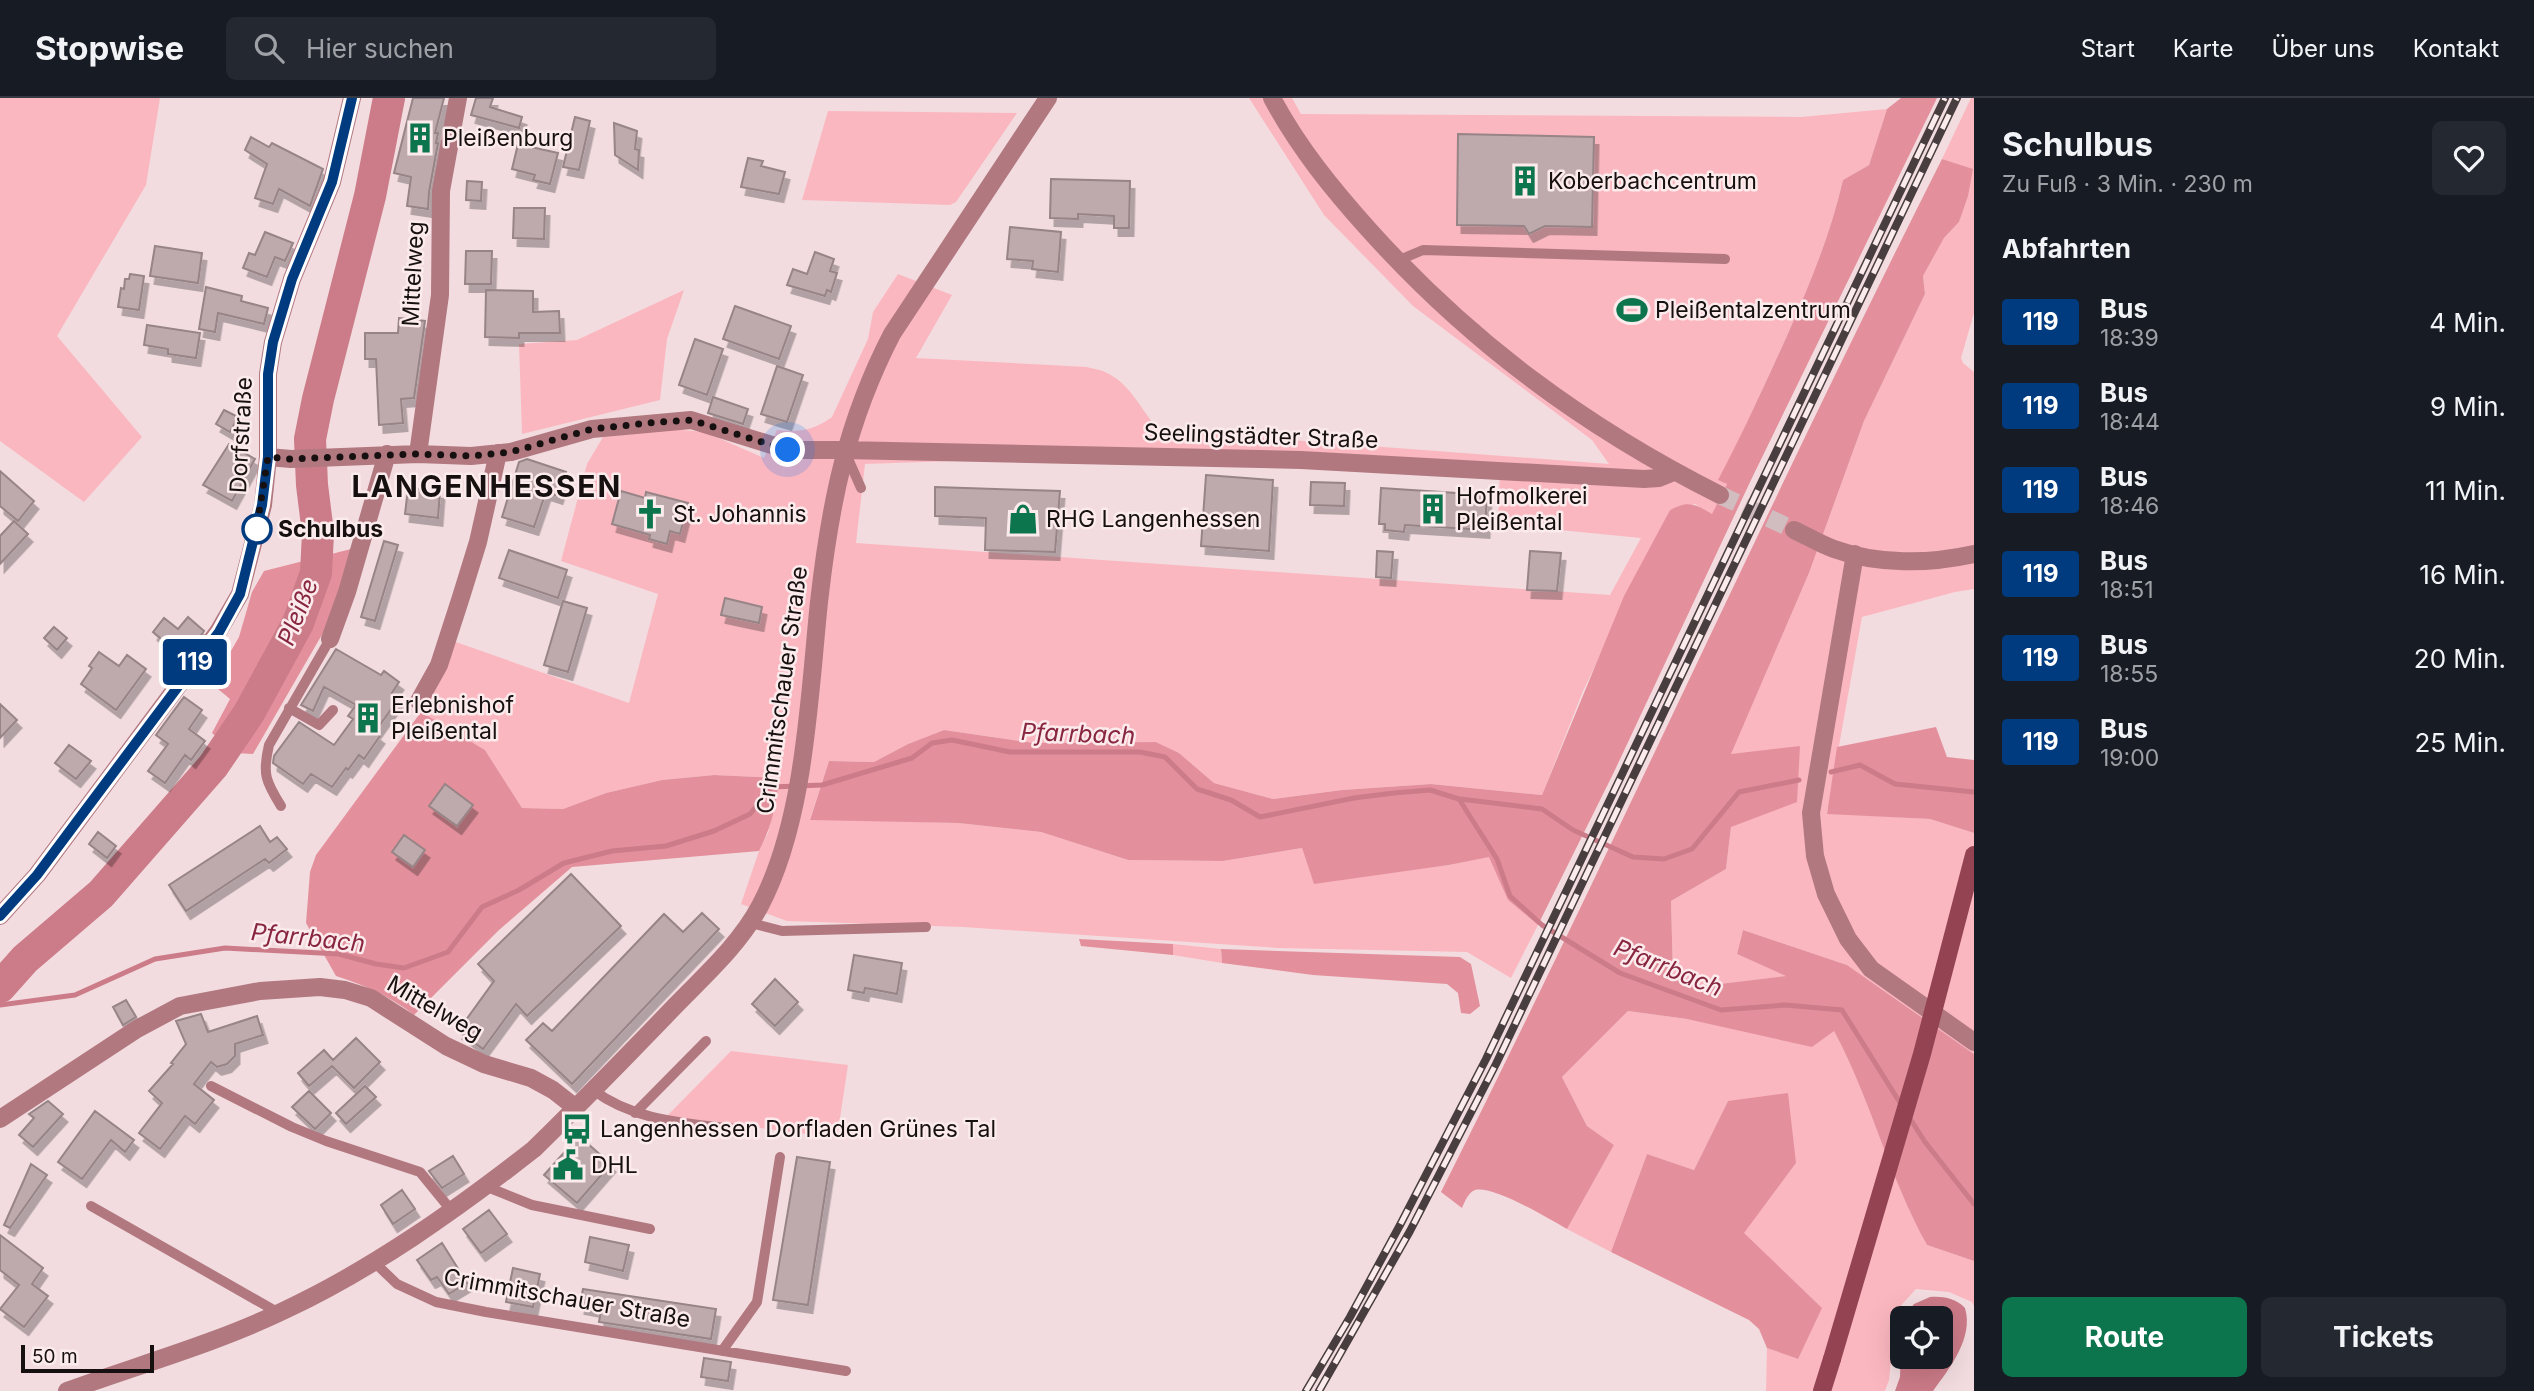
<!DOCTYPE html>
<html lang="de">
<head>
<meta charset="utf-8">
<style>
  body { margin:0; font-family:Inter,sans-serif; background:#242831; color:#f1f3f6; height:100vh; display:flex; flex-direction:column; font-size:26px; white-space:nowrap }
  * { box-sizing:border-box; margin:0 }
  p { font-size:23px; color:#9ea1a6 }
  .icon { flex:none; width:38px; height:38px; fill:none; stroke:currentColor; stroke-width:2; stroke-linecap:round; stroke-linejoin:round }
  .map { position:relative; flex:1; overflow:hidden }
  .drawer { display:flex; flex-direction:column; background:#171b24; width:560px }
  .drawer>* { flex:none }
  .badge { padding:0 14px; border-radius:5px; font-size:24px; line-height:46px }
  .tools { position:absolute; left:1890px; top:1208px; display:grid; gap:14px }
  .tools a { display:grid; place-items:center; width:63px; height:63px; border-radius:10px; background:#171b24; box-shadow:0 7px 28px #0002; font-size:35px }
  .scale { position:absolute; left:21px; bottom:18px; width:133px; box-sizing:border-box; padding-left:7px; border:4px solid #171010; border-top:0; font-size:19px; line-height:24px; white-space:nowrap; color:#171010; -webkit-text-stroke:5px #fcebec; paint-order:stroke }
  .you { position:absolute; width:35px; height:35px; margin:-18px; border:5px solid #fff; border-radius:50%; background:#1a73e8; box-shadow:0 0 0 10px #1a73e833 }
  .map>.badge { position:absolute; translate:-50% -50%; box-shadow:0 0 0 4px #fff }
  h2 { padding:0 28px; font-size:26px; line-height:63px }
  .round { display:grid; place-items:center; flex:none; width:74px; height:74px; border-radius:10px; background:#242831 }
  .summary { display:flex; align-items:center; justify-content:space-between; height:119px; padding:0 28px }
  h1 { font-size:33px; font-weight:700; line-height:52px }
  .primary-button { display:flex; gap:14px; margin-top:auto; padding:14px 28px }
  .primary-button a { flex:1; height:80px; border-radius:10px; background:#0d754d; color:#fff; font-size:28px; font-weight:700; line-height:80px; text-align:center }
  .primary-button a+a { background:#242831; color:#f1f3f6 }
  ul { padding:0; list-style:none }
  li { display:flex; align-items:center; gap:21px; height:84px; padding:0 28px }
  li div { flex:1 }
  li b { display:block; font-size:26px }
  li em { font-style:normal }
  li .badge { min-width:77px; font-weight:700; text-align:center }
  header { display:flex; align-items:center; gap:42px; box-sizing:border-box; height:98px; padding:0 35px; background:#171b24; border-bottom:2px solid #363941 }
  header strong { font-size:33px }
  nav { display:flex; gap:38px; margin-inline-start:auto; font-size:24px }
  .search { width:490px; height:63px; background:#242831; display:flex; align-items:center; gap:18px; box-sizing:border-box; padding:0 24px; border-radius:10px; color:#9ea1a6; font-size:26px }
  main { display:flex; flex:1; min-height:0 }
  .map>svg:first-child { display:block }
  .green { fill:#fbb7c0; fill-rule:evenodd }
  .forest { fill:#e3909c }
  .water { fill:#cc7b88 }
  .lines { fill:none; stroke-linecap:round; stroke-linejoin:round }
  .stream { stroke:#cc7b88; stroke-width:5 }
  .river { stroke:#cc7b88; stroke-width:32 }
  .building { fill:#bea9ac; stroke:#978486; stroke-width:2; filter:url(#shadow) }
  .tertiary-tunnel { stroke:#d1bdc0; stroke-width:18; stroke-dasharray:18 9; stroke-linecap:butt }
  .service { stroke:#b27880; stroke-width:10 }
  .minor { stroke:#b27880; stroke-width:18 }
  .tertiary { stroke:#b27880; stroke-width:18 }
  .secondary { stroke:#944353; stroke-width:18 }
  .rail-casing { stroke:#483e3f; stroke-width:8 }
  .rail { stroke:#fcebec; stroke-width:5; stroke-dasharray:16; stroke-linecap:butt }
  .secondary-bridge { stroke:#944353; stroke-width:18 }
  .line-casing { stroke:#fff; stroke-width:16 }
  .line { stroke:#003b80; stroke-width:10 }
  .walk { stroke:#171010; stroke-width:7; stroke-dasharray:0 12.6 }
  .stop-dot { fill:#fff; stroke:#003b80; stroke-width:3.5 }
  .labels { text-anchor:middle; stroke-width:5; stroke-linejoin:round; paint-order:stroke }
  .poi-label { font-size:23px; fill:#171010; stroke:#fcebec; text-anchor:start }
  .street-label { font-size:23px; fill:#171010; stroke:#fcebec }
  .stop-label { font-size:23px; font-weight:bold; fill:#171010; stroke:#fcebec; text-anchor:start }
  .water-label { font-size:24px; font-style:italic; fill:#87263e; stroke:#fcebec }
  .district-label { font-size:30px; font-weight:bold; letter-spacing:2px; fill:#171010; stroke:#fcebec }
</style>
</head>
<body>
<header>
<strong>Stopwise</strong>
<div class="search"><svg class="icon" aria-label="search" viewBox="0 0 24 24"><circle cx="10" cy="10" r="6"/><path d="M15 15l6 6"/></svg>Hier suchen</div>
<nav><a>Start</a><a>Karte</a><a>Über uns</a><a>Kontakt</a></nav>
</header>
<main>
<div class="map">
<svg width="1974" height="1293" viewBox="0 0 1974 1293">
  <defs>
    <filter id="shadow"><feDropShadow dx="4.5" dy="8" stdDeviation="0" flood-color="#0004"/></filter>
  </defs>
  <rect width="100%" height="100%" fill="#f2dcdf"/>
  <path class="green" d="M0 0H160L146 87 57 238 142 339 84 404 0 343Z
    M1249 0H1292L1301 16 1801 19 1887 11 1869 67 1843 82C1830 138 1809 188 1786 240 1764 287 1743 335 1719 381L1727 386 1712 417 1695 406 1670 412 1583 593 1542 697 1431 686 1342 692 1273 701 1214 685 1179 655 1156 644 1034 645 944 632 908 646 874 664 829 663 810 721 958 725 1041 734 1128 762 1223 763 1302 750 1314 785 1449 767 1490 758 1508 802 1538 827 1511 880 1467 854 1278 850 963 829 787 823 741 806 759 753 768 735 779 680 714 677 662 682 606 695 563 711 522 710 485 652 421 615 443 577 453 543 629 605 658 496 561 463 587 366 603 339 670 331 705 334 764 360 777 332C799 335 814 332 832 319L868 241 873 214 898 176 952 197 916 260 1087 269C1094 271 1103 272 1109 276 1132 288 1142 314 1159 332L1609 366 1592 342 1413 208 1324 117ZM1160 356 1500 370 1498 426 1641 440 1610 497 856 445 865 366Z
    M1971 0H1974V215L1961 260 1963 265 1974 274V491L1955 494 1862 519 1827 715 1930 721 1974 735V956L1847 867 1743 832 1737 856 1788 878 1703 888 1673 878 1671 803 1726 771 1731 729 1730 657 1809 475 1864 323 1925 196 1923 178 1944 140 1959 124 1973 72 1942 61Z
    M828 13 1017 15 956 104 950 107 802 102Z
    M684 192 667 241 660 302 522 336 519 246 577 242Z
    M1173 846 1221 851 1222 865 1173 857Z
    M1628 913 1687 921 1834 933C1871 1002 1889 1078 1927 1147L1974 1163V1208L1972 1204 1949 1194 1916 1191 1896 1213 1889 1282 1885 1293H1766L1767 1250 1798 1261 1743 1135 1796 1065 1728 1003 1694 1072 1647 1056 1611 1154 1567 1131 1614 1047 1587 1028 1562 979Z
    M731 953 848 967 837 1040 667 1018Z"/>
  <path class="forest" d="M1901 0H1937L1751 382 1614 674 1538 827 1508 802 1489 759 1449 767 1314 786 1302 750 1223 763 1128 762 1041 734 958 725 810 722 829 663 874 664 908 646 944 632 1034 645 1156 644 1179 655 1214 685 1273 701 1342 692 1431 686 1542 697 1624 498 1670 412C1689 402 1695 406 1712 416L1727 386 1718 382C1743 335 1764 288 1786 240 1809 188 1830 138 1843 82L1869 67 1887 11Z
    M1942 61 1973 71 1968 98 1959 124 1944 140 1923 178 1925 196 1864 323 1809 475 1731 656 1800 648 1797 704 1731 729 1726 771 1671 803 1673 878 1703 888 1786 878 1737 856 1743 832 1847 867 1974 956V1163L1927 1147C1889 1079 1871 1002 1834 933L1812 949 1687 921 1628 913 1562 979 1587 1028 1614 1047 1567 1131C1550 1121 1493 1087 1475 1092 1468 1095 1465 1103 1462 1110L1441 1094C1613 752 1769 403 1942 61Z
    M355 450 327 528 253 656 234 655 212 635 230 601 212 586 239 539 252 494 264 473Z
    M421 614 485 652 522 710 563 711 606 695 662 682 714 677 779 680C777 706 771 730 759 753L572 769 499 832 414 917C390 898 364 887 336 878L306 825 310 774 316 757Z
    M1936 629 1947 659 1974 662V735L1930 721 1827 716 1837 649Z
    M1079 841 1173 846V857L1081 848Z
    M1221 851 1460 859 1471 866 1480 908 1470 916 1461 915 1458 895 1447 886 1313 877 1222 865Z
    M1788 995 1796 1065 1744 1135 1822 1210 1798 1261 1767 1250 1759 1231 1749 1222 1611 1154 1647 1056 1694 1072 1728 1003Z"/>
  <path class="water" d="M1930 1199C1942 1198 1956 1200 1965 1210 1974 1240 1949 1271 1933 1293H1895L1900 1279 1902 1223V1258H1941V1220H1903L1914 1206Z"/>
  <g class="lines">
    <path class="stream" d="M1831 674 1860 667 1895 686 1974 694
      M1460 701 1542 711 1573 732 1633 759 1664 761 1692 751 1739 694 1799 682
      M0 907 75 897 155 861 225 850 339 856 376 866 404 870 448 854 482 809 519 792 564 765 612 753 666 748 714 733 750 716 772 689 822 687 912 660 932 645 952 642 1010 654H1140L1165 659 1197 691 1231 702 1260 719 1354 700 1394 695 1430 692 1459 701 1497 761 1510 798 1542 827 1620 875 1721 912 1785 907 1842 912 1902 1008
      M1909 1019 1925 1044 1974 1106"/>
    <path class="river" d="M0 889 25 861 101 796 213 668 249 615 298 525 316 475 318 435 312 387 310 341 318 301 370 98 389 0"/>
  </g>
  <path class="building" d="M413 0H444L435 35H438L436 45H438L429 94 428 111 407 108 411 79 394 75Z
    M476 0H493L490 9 522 19 519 30 471 17Z
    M575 19 590 23 579 72 563 69Z
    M614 25 637 33 635 51 639 52 638 72 615 57Z
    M1458 36 1594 39 1592 129 1545 128 1529 136 1524 128 1457 127Z
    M251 39 269 49 272 45 323 71 310 108 279 91 273 106 255 100 267 66 245 52Z
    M518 46 558 55 550 86 533 82 535 77 512 71Z
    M748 60 763 63 761 68 785 74 779 96 741 89Z
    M1051 81 1130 83 1129 130H1114V118L1078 116V121L1050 120Z
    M467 83 482 84 481 103 466 102Z
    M514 110H545L544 141 513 140Z
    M1010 129 1061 134 1058 174 1032 171 1033 163 1007 161Z
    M265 134 293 145 285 163 275 159 267 179 243 170 249 155 255 157Z
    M155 148 202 155 198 185 150 178Z
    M466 153H492L491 186H465Z
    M815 154 834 161 830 173 837 175 831 194 827 192 825 198 787 187 793 171 807 176Z
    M130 176 144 178 139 212 118 209 121 190 124 191 125 181H129Z
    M206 189 242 198 241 203 268 210 264 226 218 215 215 234 199 231Z
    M486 192 533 193V214L559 213 560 235H519V240L485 239Z
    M735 208 791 228 779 261 723 241Z
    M399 220 425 223 414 300 401 301 403 325 379 327 376 261H365V235H398Z
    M147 227 200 235 196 260 168 256V251L144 247Z
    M695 241 723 251 707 297 679 287Z
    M777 268 803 277 787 324 761 316Z
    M713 299 748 311 743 326 708 315Z
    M224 312 238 319 230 334 216 326Z
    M229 346 255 361 232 403 203 387Z
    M527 361 566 374 558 398 546 394 534 429 502 419 519 364Z
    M0 373 34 403 18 423 0 408Z
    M1206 377 1273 382 1269 453 1201 448Z
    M1311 384 1345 385 1344 408 1310 407Z
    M935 389 1060 393 1055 454 985 452 986 420 935 418Z
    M408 390 440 393 438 420 405 416Z
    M1381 390 1487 397 1485 432 1405 427 1404 434 1385 432V426H1379Z
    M621 393 645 400 646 394 688 405 680 436 670 433 667 446 649 441 650 437 612 426Z
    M14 423 28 436 0 466V438Z
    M384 443 398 447 375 523 361 519Z
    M509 452 567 472 558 500 499 480Z
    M1377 453 1393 454 1391 480 1376 479Z
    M1530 453 1561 455 1557 493 1527 492Z
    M725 500 762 509 759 525 721 517Z
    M563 503 587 510 568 574 544 567Z
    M188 519 204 533 184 561 153 534 164 520 178 531Z
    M54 529 67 540 57 552 44 540Z
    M336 551 381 577 384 573 399 584 392 595 399 600 375 634 380 638 364 661 359 657 348 672 346 670 332 689 311 676 303 686 273 665 274 658 299 624 334 647 353 621 348 618 356 607 324 589 313 613 301 607Z
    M99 554 119 568 127 557 146 571 116 612 81 586 92 570 89 568Z
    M184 599 202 612 189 631 205 643 191 662 185 657 165 685 148 673 168 646 156 637Z
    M0 606 17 622 0 640Z
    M69 647 91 663 76 681 55 665Z
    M445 686 473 707 457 728 429 708Z
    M260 728 270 744 277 739 287 751 269 765 265 761 186 813 169 787Z
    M98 734 116 748 107 760 89 746Z
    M404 737 425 752 413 769 392 754Z
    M571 776 621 828 527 918 516 906 483 951 458 933 494 883 478 866Z
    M702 815 719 831 572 986 526 942 543 925 552 933 664 816 683 834Z
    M854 857 902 865 897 896 865 890 864 895 848 892Z
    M775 881 798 904 775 928 752 906Z
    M126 902 136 919 123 927 113 909Z
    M201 916 208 934 257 918 263 937 235 946V958L227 966 217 969 211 964 194 986 214 1002 195 1026 185 1018 160 1051 139 1035 162 1005 149 993 173 966 171 965 186 946 176 923Z
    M356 940 380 964 354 990 332 968 309 988 298 975 324 952 333 962Z
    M365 988 376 999 346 1026 336 1015Z
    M309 993 331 1015 315 1031 292 1009Z
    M48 1003 63 1016 33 1049 19 1037 34 1020 29 1016Z
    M95 1013 134 1042 125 1054 111 1042 82 1081 58 1064Z
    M579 1038 611 1066 577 1105 544 1077Z
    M453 1058 464 1076 442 1090 429 1073Z
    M797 1059 830 1064 808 1207 773 1202Z
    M31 1066 47 1077 10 1130 4 1127Z
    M402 1092 415 1111 393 1126 381 1107Z
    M489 1112 507 1136 481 1155 463 1131Z
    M0 1137 43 1170 32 1186 48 1198 24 1229 0 1211 19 1187 0 1172Z
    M590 1139 629 1147 623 1173 585 1164Z
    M442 1145 467 1185 449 1196 437 1179 431 1182 417 1162Z
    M513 1170 540 1176 533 1209 506 1204Z
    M583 1191 716 1211 711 1241 599 1224 601 1212 580 1208Z
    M704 1260 731 1264 728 1283 701 1279Z"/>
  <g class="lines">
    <path class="tertiary-tunnel" d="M1720 397 1794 432"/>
    <path class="service" d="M1397 163 1423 152 1725 161
      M846 356 861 390
      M289 610 319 627 333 612
      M281 708C266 684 262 676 269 647L330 541
      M751 825 782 833 926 829
      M211 988 292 1029 326 1043 420 1074 451 1112
      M593 992C637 1025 691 1025 743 1032
      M635 1015 706 943
      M485 1088 532 1107 650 1131
      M91 1108 279 1215
      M374 1164 397 1186 436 1204 486 1214 846 1273
      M722 1253 757 1204 780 1059"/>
    <path class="minor" d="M418 356 440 197 441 93 458 0
      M268 359 291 361 418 356 471 358 511 354 592 331 691 322 788 352H844
      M330 541 347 494 387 356
      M419 603 439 567 461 499 478 444 498 355
      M0 1021 137 931 180 908 260 893 320 889 345 892 371 900 446 948 484 966 531 980 553 992 576 1010"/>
    <path class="tertiary" d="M1272 0C1298 49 1333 92 1370 133 1471 245 1585 329 1720 397
      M844 352 1301 362 1644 381 1659 380 1674 374
      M1794 432C1807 438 1820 446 1834 451 1878 467 1929 466 1974 456
      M1855 456 1811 715 1815 758 1826 796 1848 841 1871 871 1974 944
      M0 818 37 777 78 722 218 534 240 496 263 407 268 359V276L273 244 292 181 332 84 352 0
      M67 1293C138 1267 214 1246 283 1213 373 1171 456 1112 534 1051 582 1004 628 957 675 908 705 877 739 847 760 808 805 723 809 600 819 504 830 406 846 325 892 236L1048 0"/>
    <path class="secondary" d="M1822 1293 1832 1261"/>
    <g class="rail-casing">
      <path id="rail" d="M1306 1293 1350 1219 1400 1127 1486 961 1945 0
        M1319 1293 1410 1133 1496 966 1957 0"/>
    </g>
    <use href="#rail" class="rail"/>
    <path class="secondary-bridge" d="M1832 1261 1922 956 1974 757"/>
  </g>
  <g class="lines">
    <g class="line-casing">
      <path id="line" d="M0 818 37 777 78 722 219 534 240 496 262 407 268 359V276L273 244 292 181 332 84 352 0"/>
    </g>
    <use href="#line" class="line"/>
    <path class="walk" d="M257 431 256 434 268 359 291 361 418 356 471 358 511 354 592 331 658 324 691 322 788 352"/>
  </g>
  <defs>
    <g id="building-bare" transform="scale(2.415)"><path d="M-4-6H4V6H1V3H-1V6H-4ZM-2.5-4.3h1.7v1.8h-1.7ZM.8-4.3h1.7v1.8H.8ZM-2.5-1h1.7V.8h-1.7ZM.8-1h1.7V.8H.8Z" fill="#0d754d" stroke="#fcebec" stroke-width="2.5" paint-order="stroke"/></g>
    <g id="stadium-bare" transform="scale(2.415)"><path d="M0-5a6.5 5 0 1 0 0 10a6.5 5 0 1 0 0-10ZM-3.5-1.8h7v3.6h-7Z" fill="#0d754d" stroke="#fcebec" stroke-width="2.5" paint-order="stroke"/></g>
    <g id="church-bare" transform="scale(2.415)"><path d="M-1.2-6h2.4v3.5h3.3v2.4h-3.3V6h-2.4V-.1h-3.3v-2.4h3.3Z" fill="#0d754d" stroke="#fcebec" stroke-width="2.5" paint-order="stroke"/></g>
    <g id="shop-bare" transform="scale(2.415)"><path d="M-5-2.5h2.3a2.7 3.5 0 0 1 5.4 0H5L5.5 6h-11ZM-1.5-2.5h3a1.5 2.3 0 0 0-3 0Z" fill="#0d754d" stroke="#fcebec" stroke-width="2.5" paint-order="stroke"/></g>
    <g id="bus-bare" transform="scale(2.415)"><path d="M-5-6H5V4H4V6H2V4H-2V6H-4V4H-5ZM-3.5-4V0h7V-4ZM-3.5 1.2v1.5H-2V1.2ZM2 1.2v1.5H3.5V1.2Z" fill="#0d754d" stroke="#fcebec" stroke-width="2.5" paint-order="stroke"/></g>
    <g id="civic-bare" transform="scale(2.415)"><path d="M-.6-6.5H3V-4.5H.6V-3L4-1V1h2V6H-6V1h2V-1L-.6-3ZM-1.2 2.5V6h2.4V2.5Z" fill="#0d754d" stroke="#fcebec" stroke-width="2.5" paint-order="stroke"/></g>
  </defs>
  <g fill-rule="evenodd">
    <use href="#building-bare" x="420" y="40"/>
    <use href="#building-bare" x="1525" y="83"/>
    <use href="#stadium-bare" x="1632" y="212"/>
    <use href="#building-bare" x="1433" y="411"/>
    <use href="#church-bare" x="650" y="416"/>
    <use href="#shop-bare" x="1023" y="421"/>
    <use href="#building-bare" x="368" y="620"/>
    <use href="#bus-bare" x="577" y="1031"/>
    <use href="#civic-bare" x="568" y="1067"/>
  </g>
  <circle class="stop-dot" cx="257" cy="431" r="14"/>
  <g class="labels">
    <g class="poi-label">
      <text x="443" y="48">Pleißenburg</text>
      <text x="1548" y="91">Koberbachcentrum</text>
      <text x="1655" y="220">Pleißentalzentrum</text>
      <text x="1456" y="406">Hofmolkerei<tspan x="1456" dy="26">Pleißental</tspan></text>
      <text x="673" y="424">St. Johannis</text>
      <text x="1046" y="429">RHG Langenhessen</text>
      <text x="391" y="615">Erlebnishof<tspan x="391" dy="26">Pleißental</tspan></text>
      <text x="600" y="1039">Langenhessen Dorfladen Grünes Tal</text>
      <text x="591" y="1075">DHL</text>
    </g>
    <g class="street-label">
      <text transform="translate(413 176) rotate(-87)" y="8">Mittelweg</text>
      <text transform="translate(241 337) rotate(-87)" y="8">Dorfstraße</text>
      <text transform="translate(1261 338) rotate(2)" y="8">Seelingstädter Straße</text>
      <text transform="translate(782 592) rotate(-82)" y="8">Crimmitschauer Straße</text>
      <text transform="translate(435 910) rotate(30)" y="8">Mittelweg</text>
      <text transform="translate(567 1200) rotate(10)" y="8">Crimmitschauer Straße</text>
    </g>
    <g class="stop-label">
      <text x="278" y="439">Schulbus</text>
    </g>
    <g class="water-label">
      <text transform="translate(298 514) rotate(-68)" y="8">Pleiße</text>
      <text transform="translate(1078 636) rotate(2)" y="8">Pfarrbach</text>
      <text transform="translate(308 840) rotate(6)" y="8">Pfarrbach</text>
      <text transform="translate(1668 870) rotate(22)" y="8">Pfarrbach</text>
    </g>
    <g class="district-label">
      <text x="487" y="399">LANGENHESSEN</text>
    </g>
  </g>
</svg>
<div class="tools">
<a><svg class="icon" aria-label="locate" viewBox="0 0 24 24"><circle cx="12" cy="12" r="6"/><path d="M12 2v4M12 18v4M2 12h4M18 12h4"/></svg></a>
</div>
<div class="scale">50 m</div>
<div class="you" style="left:788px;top:352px"></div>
<b class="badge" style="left:195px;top:564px;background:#003b80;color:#fff">119</b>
</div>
<section class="drawer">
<div class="summary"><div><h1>Schulbus</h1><p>Zu Fuß · 3 Min. · 230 m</p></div><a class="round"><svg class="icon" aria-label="heart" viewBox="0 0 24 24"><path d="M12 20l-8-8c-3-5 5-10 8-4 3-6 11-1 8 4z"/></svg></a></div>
<h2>Abfahrten</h2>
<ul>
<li><span class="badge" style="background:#003b80;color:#fff">119</span><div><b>Bus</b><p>18:39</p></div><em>4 Min.</em></li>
<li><span class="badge" style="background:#003b80;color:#fff">119</span><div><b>Bus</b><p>18:44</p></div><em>9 Min.</em></li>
<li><span class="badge" style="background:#003b80;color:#fff">119</span><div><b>Bus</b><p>18:46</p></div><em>11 Min.</em></li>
<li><span class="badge" style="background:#003b80;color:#fff">119</span><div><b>Bus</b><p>18:51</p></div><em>16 Min.</em></li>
<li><span class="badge" style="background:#003b80;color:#fff">119</span><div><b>Bus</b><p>18:55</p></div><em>20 Min.</em></li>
<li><span class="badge" style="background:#003b80;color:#fff">119</span><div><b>Bus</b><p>19:00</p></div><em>25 Min.</em></li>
</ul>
<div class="primary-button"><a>Route</a><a>Tickets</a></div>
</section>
</main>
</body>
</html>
